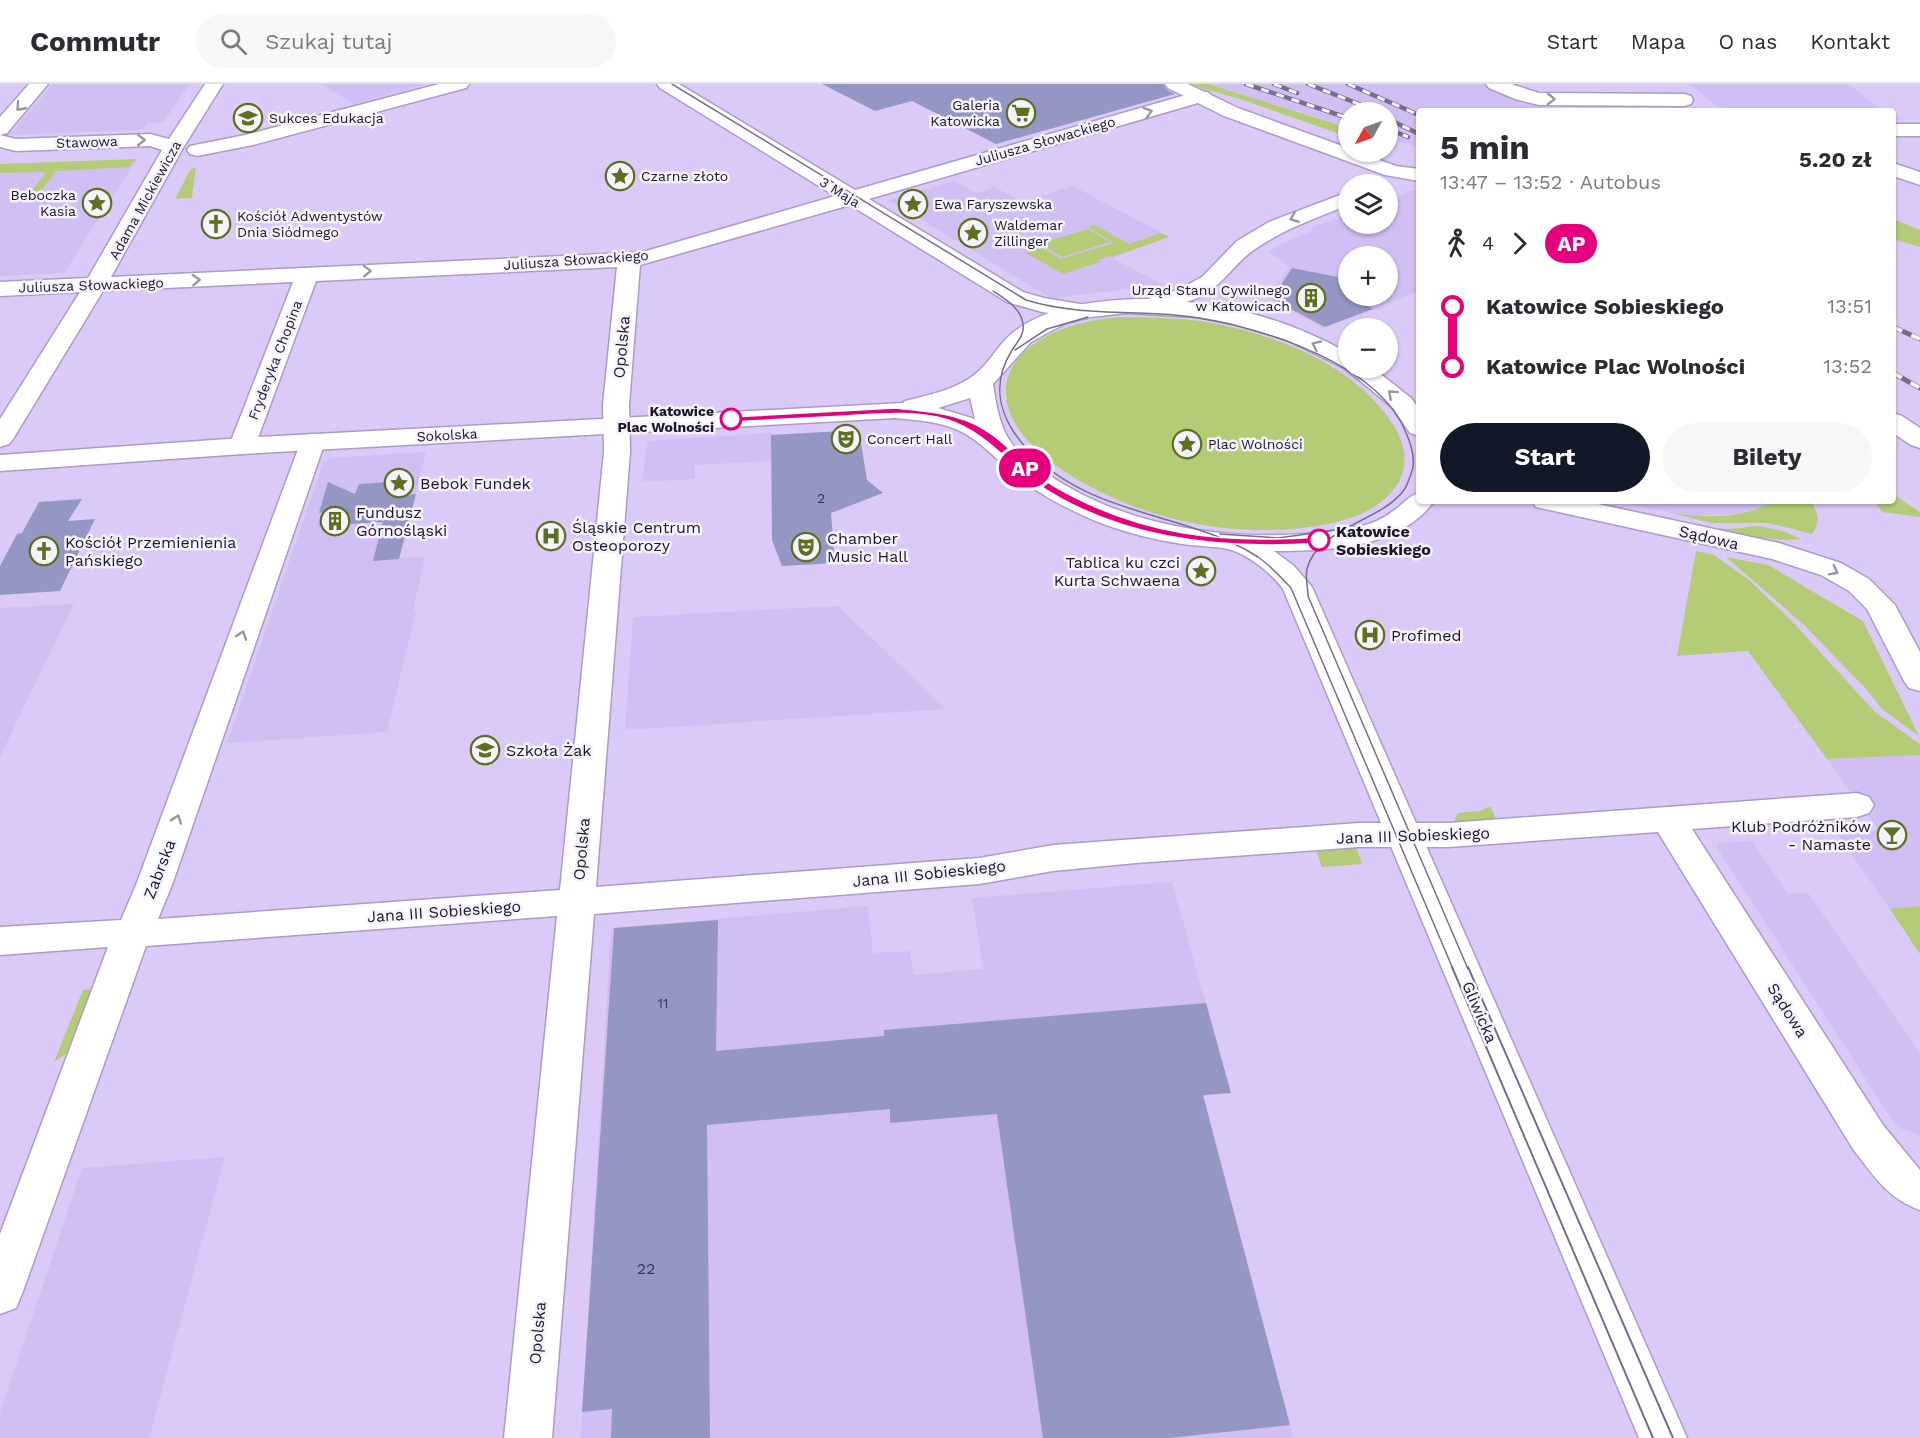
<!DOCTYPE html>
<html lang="pl">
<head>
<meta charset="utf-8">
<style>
  body { margin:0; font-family:"Work Sans",sans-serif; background:#f7f7f7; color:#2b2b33; height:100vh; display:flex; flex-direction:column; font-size:22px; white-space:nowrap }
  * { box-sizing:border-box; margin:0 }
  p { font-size:20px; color:#7c7c81 }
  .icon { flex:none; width:33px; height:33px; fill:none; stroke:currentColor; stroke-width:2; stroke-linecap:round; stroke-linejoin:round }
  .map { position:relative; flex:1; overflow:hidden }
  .side { position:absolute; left:1416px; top:24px; width:480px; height:396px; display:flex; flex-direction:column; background:#fff; border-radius:6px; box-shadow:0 2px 4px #0004 }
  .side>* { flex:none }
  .badge { padding:0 12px; border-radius:20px; font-size:21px; line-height:39px }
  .needle { width:39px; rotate:230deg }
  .controls { position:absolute; left:1338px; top:18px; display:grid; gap:12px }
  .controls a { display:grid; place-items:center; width:60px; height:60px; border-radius:50%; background:#fff; box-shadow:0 2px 4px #0004; font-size:30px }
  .map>.badge { position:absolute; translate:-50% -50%; box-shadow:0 0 0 3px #fff }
  .legs { display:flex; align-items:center; gap:9px; height:66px; padding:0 24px; font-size:20px }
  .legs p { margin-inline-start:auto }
  .summary { display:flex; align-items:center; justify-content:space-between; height:102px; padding:0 24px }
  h1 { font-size:33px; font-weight:700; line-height:45px }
  .primary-button { display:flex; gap:12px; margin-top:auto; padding:12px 24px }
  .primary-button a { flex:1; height:69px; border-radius:36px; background:#111827; color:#fff; font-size:24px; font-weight:700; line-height:69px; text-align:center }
  .primary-button a+a { background:#f7f7f7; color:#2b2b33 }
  ul { padding:0 24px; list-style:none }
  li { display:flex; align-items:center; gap:21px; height:60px; font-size:22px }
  li i { display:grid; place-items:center; width:9px; height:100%; margin:0 8px; background:currentColor }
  li i::after { content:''; width:15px; height:15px; margin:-8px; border:4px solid; border-radius:50%; background:#fff }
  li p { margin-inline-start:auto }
  li:first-child i { background:linear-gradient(#0000 50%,currentColor 0) }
  li:last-child i { background:linear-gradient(currentColor 50%,#0000 0) }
  header { display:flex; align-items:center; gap:36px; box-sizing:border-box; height:84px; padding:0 30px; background:#fff; border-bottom:2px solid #e1e1e2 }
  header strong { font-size:28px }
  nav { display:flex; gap:33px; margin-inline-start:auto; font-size:21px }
  .search { width:420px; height:54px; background:#f7f7f7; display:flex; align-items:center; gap:15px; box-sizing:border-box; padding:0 21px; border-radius:33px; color:#7c7c81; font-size:22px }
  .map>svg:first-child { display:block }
  .built { fill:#d1bef2; fill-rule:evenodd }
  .green { fill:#b4cc76 }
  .building { fill:#9497c4 }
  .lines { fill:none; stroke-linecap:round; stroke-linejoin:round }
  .street-casing { stroke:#ac9bc8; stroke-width:3 }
  .secondary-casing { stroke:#ac9bc8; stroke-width:3 }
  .street { fill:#fff; fill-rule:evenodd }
  .secondary { fill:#fff; fill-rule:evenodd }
  .tram-far1 { stroke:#796d8c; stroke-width:1.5 }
  .tram { stroke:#796d8c; stroke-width:2 }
  .rail-far1-casing { stroke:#796d8c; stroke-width:4.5 }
  .rail-casing { stroke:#796d8c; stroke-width:5 }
  .rail-far1 { stroke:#f5f2fc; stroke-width:3; stroke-dasharray:8; stroke-linecap:butt }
  .rail { stroke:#f5f2fc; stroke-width:4; stroke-dasharray:10; stroke-linecap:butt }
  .oneway { stroke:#99969e }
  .line-1 { fill:#e6007e; stroke:#fff; stroke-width:1.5 }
  .stop-1-dot { fill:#fff; stroke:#e6007e; stroke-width:3 }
  .labels { text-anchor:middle; stroke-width:5; stroke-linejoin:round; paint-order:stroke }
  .far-poi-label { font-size:14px; fill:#1d1627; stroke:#f5f2fc; text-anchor:start }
  .far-street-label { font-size:14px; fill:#1d1627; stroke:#f5f2fc }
  .far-stop-label { font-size:14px; font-weight:bold; fill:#1d1627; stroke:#f5f2fc; text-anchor:end }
  .number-label { font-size:14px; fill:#3b364e }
  .street-label { font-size:16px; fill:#1d1627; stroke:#f5f2fc }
  .poi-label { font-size:16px; fill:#1d1627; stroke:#f5f2fc; text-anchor:start }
  .stop-label { font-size:16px; font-weight:bold; fill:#1d1627; stroke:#f5f2fc; text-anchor:start }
  .near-number-label { font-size:16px; fill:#3b364e }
</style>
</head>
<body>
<header>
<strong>Commutr</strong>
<div class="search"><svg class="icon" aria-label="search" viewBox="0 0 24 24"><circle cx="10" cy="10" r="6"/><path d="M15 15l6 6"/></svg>Szukaj tutaj</div>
<nav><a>Start</a><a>Mapa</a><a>O nas</a><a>Kontakt</a></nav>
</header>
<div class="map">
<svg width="1920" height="1354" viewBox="0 0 1920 1354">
  <rect width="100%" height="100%" fill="#dbcaf8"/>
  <path class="built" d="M53 0H189L164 38 147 39 144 45 140 46 6 51 13 47Z
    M322 0H429L353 20Z
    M1208 0H1482L1550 27H1419V63L1388 54V28H1348V43Z
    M1690 0H1848L1883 27H1739L1715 21Z
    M130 76 135 78 64 189 0 192V82Z
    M954 97 976 109 995 103 1021 118 1073 102 1169 153 1112 174 1164 201 1051 214 889 116Z
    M1411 107H1419V207L1323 244 1270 215 1268 211 1290 183 1269 168 1276 162 1312 147V143L1348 131V140H1388V118ZM1348 172H1388V212H1348Z
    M771 349V377L695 381V395L642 398 647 357Z
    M426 368 399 474 425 473 413 527H416L387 648 227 659 323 379 331 374Z
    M1614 417H1773L1762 424 1739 429 1700 432 1667 428Z
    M74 520 22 627 0 673V524Z
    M838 522 946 625 625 646 633 533Z
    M1920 671V822L1890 825 1837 750 1875 746 1877 744 1827 675Z
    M1752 757 1788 810 1808 809 1920 969V1051L1899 1044 1889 1031 1716 762 1719 759Z
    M1172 798 1231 1009 1203 1012 1293 1354H581L611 844 868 822 873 869 910 867 914 891 983 885 972 814Z
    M225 1073 149 1354H0V1329L82 1084Z"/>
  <path class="green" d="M1188 0H1208L1336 40 1348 45V53L1240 15Z
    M136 75 135 78 128 77 132 79 129 83 56 87 40 108H31L46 88 0 89V80Z
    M196 83 192 114 175 115 190 86Z
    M1893 135 1920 146V163L1893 155Z
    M1095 141 1129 160 1161 149 1169 153 1112 173 1109 172 1098 176 1100 178 1063 190 1026 169 1041 163 1061 175 1114 159 1088 143Z
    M1088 145 1110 158 1062 173 1040 160Z
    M1119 233C1150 234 1181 233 1212 239 1277 251 1354 281 1392 339 1404 356 1410 380 1398 399 1380 429 1341 439 1309 443 1228 454 1142 435 1073 393 961 325 998 244 1119 233Z
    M1893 410 1920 428V433L1882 428 1875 417H1893Z
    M1773 417H1811C1818 430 1821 438 1812 450L1769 439H1712L1667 428C1700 434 1743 436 1773 417Z
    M1759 442 1783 447 1801 455C1770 458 1742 450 1712 444L1729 445Z
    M1696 467 1714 471 1749 496 1791 536 1875 628 1920 660V671L1827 675 1748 567 1677 572Z
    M1726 473 1768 481 1863 537 1919 652 1883 626 1866 605 1804 541Z
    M1490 722 1497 737 1452 741 1458 729 1480 727Z
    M1356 763 1362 780 1322 783 1317 769 1319 765Z
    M1920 822V870L1890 825Z
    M94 905 70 967 54 978 83 906Z"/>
  <path class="building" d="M822 0H1163L1167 6 1175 10 996 60 912 17 875 27Z
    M1292 184 1348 195V212L1373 225 1325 243 1272 215Z
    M859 346 867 396 883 409 831 429 835 479 782 482 772 456 771 351Z
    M328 398 355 410 359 400 391 398 390 400H404L401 411 416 410 399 475 373 477 383 438 319 442 323 428 319 429Z
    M82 415 68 437 95 435 60 507 0 511V482L17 450 22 449 39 418Z
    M718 836 716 967 884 952V946L1206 919 1231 1009 1203 1011 1290 1341 1169 1354H1043L997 1030 890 1039V1025L707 1041 710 1354H611L612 1325 582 1328 614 844Z"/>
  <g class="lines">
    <g class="street-casing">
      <path id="street" d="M29 0H48L7 49 0 51V33Z
        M205 0H223L183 64 111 193 629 169 646 167 835 112 660 4 657 0H679L855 106 1196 8H1208L1211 12 1208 16 869 115 1023 208 1044 214 1092 222 1096 227 1092 232 1084 234 1042 228 1007 218 850 121 640 181 629 321 630 368 596 803 979 774 1053 761 1136 755 1359 739H1449L1857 709 1869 713 1874 721 1869 729 1857 733 1692 745 1883 1041 1920 1086V1126C1887 1114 1874 1092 1853 1065L1658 748 1449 763H1359L1136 779 1053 787 979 800 594 830 552 1354H504L557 832 146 862 22 1210 16 1224 0 1230V1150L108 863 0 871V843L121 836 136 801 303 352 312 350 321 352 325 358 172 801 158 835 560 806 604 368 603 321 617 183 316 197 255 362 251 368 242 370 233 368 229 362 293 198 103 207 13 355 9 360 0 363V335L80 208 0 212V198L88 194 162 66 150 62 16 67 0 63V51L16 55 150 50 169 55Z
        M439 0H469L466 4 253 61 197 72 190 70 187 66 190 62 245 51Z
        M1486 0H1511L1539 9 1684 10 1691 12 1693 16 1691 20 1684 22 1539 21 1515 15 1489 4Z
        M1893 79 1920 88V101L1893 92Z"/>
    </g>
    <g class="secondary-casing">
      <path id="secondary" d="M1165 0H1188L1238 24 1348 64V68H1357L1396 82 1419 85V97L1385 91 1224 32 1168 4Z
        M1893 40H1920V52H1893Z
        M1348 108V121C1316 134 1284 145 1255 165 1229 183 1220 209 1186 218 1243 223 1298 241 1348 269V284H1373L1411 314 1419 325V352L1410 349 1393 324 1346 285 1287 256 1230 239 1197 233 1125 229 1091 233 1066 239 1031 258 993 300C996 319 999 341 1010 357 1020 372 1037 383 1052 393 1136 449 1258 462 1356 443 1371 441 1385 434 1397 424 1405 418 1409 412 1419 409V417H1434C1400 465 1327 467 1274 467L1294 482 1312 503 1687 1354H1639L1283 505C1271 489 1248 470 1228 465 1213 462 1197 462 1182 460 1156 456 1128 449 1103 440 1071 427 1041 412 1015 391 994 374 979 354 953 344 935 337 915 336 895 334L242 370 0 387V371L242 354 903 319 905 317C932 310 961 305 981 285 993 273 1001 257 1015 247 1051 220 1105 215 1149 215L1151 212 1178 206 1202 193 1237 157 1269 138ZM970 314 975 335 938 324Z
        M1893 329 1902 332 1920 344V364L1911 361 1893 349Z
        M1532 417H1584L1779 459 1841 479 1869 495 1895 521 1920 568V607L1909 604 1904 597 1867 525 1849 507 1821 491 1772 475 1536 423Z"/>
    </g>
    <use href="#street" class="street"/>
    <use href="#secondary" class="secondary"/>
    <path class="tram-far1" d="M672 0 1026 216C1075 231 1124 227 1174 231 1244 237 1365 273 1401 338 1408 352 1418 374 1411 390 1409 395 1407 402 1404 406 1382 437 1317 444 1307 485 1305 493 1308 504 1308 512L1468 885
      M993 207C1005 215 1021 224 1023 240 1025 251 1016 259 1011 268 989 304 1002 338 1028 366 1092 434 1186 427 1258 473 1271 482 1281 493 1291 504L1453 885
      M1015 266 1047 245 1088 233
      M1220 450 1278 454 1336 446"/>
    <path class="tram" d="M1452 883 1653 1354
      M1468 883 1673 1354"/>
    <g class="rail-far1-casing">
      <path id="rail-far1" d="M1246 0 1348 34
        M1274 0 1297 9
        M1308 0 1379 28
        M1348 0 1419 31
        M1388 35 1419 50
        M1388 45 1408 53"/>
    </g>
    <g class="rail-casing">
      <path id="rail" d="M1893 243 1920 255
        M1893 289 1920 304"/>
    </g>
    <use href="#rail-far1" class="rail-far1"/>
    <use href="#rail" class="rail"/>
  </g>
  <defs><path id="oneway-chevron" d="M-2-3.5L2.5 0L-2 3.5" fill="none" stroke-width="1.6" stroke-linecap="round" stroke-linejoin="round" transform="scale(1.5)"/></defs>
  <g class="oneway">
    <use href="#oneway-chevron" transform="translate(1551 15) rotate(1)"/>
    <use href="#oneway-chevron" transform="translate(20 23) rotate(132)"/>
    <use href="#oneway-chevron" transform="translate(1148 28) rotate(-17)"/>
    <use href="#oneway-chevron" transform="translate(141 56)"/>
    <use href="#oneway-chevron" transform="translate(1294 134) rotate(158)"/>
    <use href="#oneway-chevron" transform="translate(367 187) rotate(-2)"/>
    <use href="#oneway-chevron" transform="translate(196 196) rotate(-3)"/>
    <use href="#oneway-chevron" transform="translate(1316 261) rotate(-155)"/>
    <use href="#oneway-chevron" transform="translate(1392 310) rotate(-138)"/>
    <use href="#oneway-chevron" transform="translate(1834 487) rotate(27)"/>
    <use href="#oneway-chevron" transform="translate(242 551) rotate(-71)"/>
    <use href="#oneway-chevron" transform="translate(177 735) rotate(-71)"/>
  </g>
  <path class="line-1" d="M895 324C930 328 965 329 994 352 1015 368 1032 389 1054 402 1140 452 1222 460 1319 453L1324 456 1319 459C1222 466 1119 456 1036 399 1006 377 985 348 948 336 917 326 877 330 844 332 807 334 769 336 731 338L726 335 731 333Z"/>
  <defs>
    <g id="supermarket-ring" transform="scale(1.5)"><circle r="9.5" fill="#f5f2fc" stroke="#5d701f" stroke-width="1.5"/><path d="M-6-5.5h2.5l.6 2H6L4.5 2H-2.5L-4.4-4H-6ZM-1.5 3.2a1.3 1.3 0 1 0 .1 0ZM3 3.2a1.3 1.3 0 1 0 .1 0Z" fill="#5d701f"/></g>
    <g id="university-ring" transform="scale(1.5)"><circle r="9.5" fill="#f5f2fc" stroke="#5d701f" stroke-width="1.5"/><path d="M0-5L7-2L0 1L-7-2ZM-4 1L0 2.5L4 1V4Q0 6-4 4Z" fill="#5d701f"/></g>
    <g id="sight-ring" transform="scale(1.5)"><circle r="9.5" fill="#f5f2fc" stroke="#5d701f" stroke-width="1.5"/><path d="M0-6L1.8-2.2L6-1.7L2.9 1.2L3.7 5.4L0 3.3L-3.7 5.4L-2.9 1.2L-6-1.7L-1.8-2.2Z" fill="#5d701f"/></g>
    <g id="church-ring" transform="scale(1.5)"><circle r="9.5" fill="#f5f2fc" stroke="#5d701f" stroke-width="1.5"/><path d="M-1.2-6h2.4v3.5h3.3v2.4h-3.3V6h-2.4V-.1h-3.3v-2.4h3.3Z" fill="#5d701f"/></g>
    <g id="building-ring" transform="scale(1.5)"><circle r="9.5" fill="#f5f2fc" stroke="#5d701f" stroke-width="1.5"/><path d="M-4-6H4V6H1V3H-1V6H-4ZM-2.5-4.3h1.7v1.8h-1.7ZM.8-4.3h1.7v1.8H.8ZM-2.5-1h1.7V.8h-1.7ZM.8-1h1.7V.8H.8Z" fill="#5d701f"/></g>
    <g id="theatre-ring" transform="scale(1.5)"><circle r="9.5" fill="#f5f2fc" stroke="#5d701f" stroke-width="1.5"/><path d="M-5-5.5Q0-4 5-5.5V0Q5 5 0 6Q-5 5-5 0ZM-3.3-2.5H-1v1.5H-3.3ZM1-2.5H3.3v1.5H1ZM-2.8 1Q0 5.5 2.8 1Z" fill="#5d701f"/></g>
    <g id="hospital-ring" transform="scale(1.5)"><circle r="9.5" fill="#f5f2fc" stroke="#5d701f" stroke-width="1.5"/><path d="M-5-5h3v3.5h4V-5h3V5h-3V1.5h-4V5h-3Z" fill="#5d701f"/></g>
    <g id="school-ring" transform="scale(1.5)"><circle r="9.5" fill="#f5f2fc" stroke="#5d701f" stroke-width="1.5"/><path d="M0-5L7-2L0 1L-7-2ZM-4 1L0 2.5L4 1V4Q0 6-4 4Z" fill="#5d701f"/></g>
    <g id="bar-ring" transform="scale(1.5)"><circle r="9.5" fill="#f5f2fc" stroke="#5d701f" stroke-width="1.5"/><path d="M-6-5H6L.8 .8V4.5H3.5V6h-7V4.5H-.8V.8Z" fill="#5d701f"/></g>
  </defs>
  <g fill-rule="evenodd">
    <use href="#supermarket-ring" x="1021" y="29"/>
    <use href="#university-ring" x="248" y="34"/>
    <use href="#sight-ring" x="620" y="92"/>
    <use href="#sight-ring" x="97" y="119"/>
    <use href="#sight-ring" x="913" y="120"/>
    <use href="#church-ring" x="216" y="140"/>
    <use href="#sight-ring" x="973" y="149"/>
    <use href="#building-ring" x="1311" y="214"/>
    <use href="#theatre-ring" x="846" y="355"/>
    <use href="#sight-ring" x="1187" y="360"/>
    <use href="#sight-ring" x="399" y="399"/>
    <use href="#building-ring" x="335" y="437"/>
    <use href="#hospital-ring" x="551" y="452"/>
    <use href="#theatre-ring" x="806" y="463"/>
    <use href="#church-ring" x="44" y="467"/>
    <use href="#sight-ring" x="1201" y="487"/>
    <use href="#hospital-ring" x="1370" y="551"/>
    <use href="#school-ring" x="485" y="666"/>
    <use href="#bar-ring" x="1892" y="751"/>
  </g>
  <g class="stop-1-dot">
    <circle cx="731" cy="335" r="10"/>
    <circle cx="1319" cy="456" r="10"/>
  </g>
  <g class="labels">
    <g class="far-poi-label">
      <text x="1000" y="26" text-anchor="end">Galeria<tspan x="1000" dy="16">Katowicka</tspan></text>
      <text x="269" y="39">Sukces Edukacja</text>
      <text x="641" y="97">Czarne złoto</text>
      <text x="76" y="116" text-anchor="end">Beboczka<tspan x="76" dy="16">Kasia</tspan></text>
      <text x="934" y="125">Ewa Faryszewska</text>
      <text x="237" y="137">Kościół Adwentystów<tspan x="237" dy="16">Dnia Siódmego</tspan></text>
      <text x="994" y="146">Waldemar<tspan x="994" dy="16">Zillinger</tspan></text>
      <text x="1290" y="211" text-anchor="end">Urząd Stanu Cywilnego<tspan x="1290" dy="16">w Katowicach</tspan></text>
      <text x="867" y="360">Concert Hall</text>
      <text x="1208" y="365">Plac Wolności</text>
    </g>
    <g class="far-street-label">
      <text transform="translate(1045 57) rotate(-16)" y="5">Juliusza Słowackiego</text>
      <text transform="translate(87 58) rotate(-2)" y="5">Stawowa</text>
      <text transform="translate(840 108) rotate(32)" y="5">3 Maja</text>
      <text transform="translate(145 116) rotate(-61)" y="5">Adama Mickiewicza</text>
      <text transform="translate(576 176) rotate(-4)" y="5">Juliusza Słowackiego</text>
      <text transform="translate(91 201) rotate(-2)" y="5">Juliusza Słowackiego</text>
      <text transform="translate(275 276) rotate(-69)" y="5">Fryderyka Chopina</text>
      <text transform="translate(447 351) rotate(-3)" y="5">Sokolska</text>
    </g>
    <g class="far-stop-label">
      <text x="714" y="332">Katowice<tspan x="714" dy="16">Plac Wolności</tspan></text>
    </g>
    <g class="number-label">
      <text x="821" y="419">2</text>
      <text x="663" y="924">11</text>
    </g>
    <g class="street-label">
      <text transform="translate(621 263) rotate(-85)" y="6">Opolska</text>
      <text transform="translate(1709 453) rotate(13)" y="6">Sądowa</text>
      <text transform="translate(1413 751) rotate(-2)" y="6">Jana III Sobieskiego</text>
      <text transform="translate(581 765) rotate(-85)" y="6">Opolska</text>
      <text transform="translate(159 785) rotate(-69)" y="6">Zabrska</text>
      <text transform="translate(929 789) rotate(-6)" y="6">Jana III Sobieskiego</text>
      <text transform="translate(444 827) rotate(-4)" y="6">Jana III Sobieskiego</text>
      <text transform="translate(1788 926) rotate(58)" y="6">Sądowa</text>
      <text transform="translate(1480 928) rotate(67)" y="6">Gliwicka</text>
      <text transform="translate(537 1249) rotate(-85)" y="6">Opolska</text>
    </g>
    <g class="poi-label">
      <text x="420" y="405">Bebok Fundek</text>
      <text x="356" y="434">Fundusz<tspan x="356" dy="18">Górnośląski</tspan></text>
      <text x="572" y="449">Śląskie Centrum<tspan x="572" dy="18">Osteoporozy</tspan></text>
      <text x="827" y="460">Chamber<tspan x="827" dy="18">Music Hall</tspan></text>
      <text x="65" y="464">Kościół Przemienienia<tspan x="65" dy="18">Pańskiego</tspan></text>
      <text x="1180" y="484" text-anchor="end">Tablica ku czci<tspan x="1180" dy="18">Kurta Schwaena</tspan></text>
      <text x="1391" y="557">Profimed</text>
      <text x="506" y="672">Szkoła Żak</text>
      <text x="1871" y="748" text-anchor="end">Klub Podróżników<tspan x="1871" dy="18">- Namaste</tspan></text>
    </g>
    <g class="stop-label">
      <text x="1336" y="453">Katowice<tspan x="1336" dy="18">Sobieskiego</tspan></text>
    </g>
    <g class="near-number-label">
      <text x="646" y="1190">22</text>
    </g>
  </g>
</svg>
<div class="controls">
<a><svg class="needle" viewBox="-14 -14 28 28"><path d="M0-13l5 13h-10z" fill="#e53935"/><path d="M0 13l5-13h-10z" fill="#7c7c81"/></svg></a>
<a><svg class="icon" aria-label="layers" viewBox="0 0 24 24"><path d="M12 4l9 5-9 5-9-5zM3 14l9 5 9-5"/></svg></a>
<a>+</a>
<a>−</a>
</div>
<b class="badge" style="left:1025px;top:384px;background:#e6007e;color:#fff">AP</b>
<section class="side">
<div class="summary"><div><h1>5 min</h1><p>13:47 – 13:52 · Autobus</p></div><b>5.20 zł</b></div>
<div class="legs"><svg class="icon" aria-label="walk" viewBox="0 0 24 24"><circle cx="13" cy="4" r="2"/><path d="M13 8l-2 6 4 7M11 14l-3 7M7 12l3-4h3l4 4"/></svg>4<svg class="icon" aria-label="forward" viewBox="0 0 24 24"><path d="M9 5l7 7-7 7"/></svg><b class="badge" style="background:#e6007e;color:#fff">AP</b></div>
<ul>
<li><i style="color:#e6007e"></i><b>Katowice Sobieskiego</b><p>13:51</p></li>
<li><i style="color:#e6007e"></i><b>Katowice Plac Wolności</b><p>13:52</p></li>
</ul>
<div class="primary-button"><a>Start</a><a>Bilety</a></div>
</section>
</div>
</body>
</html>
